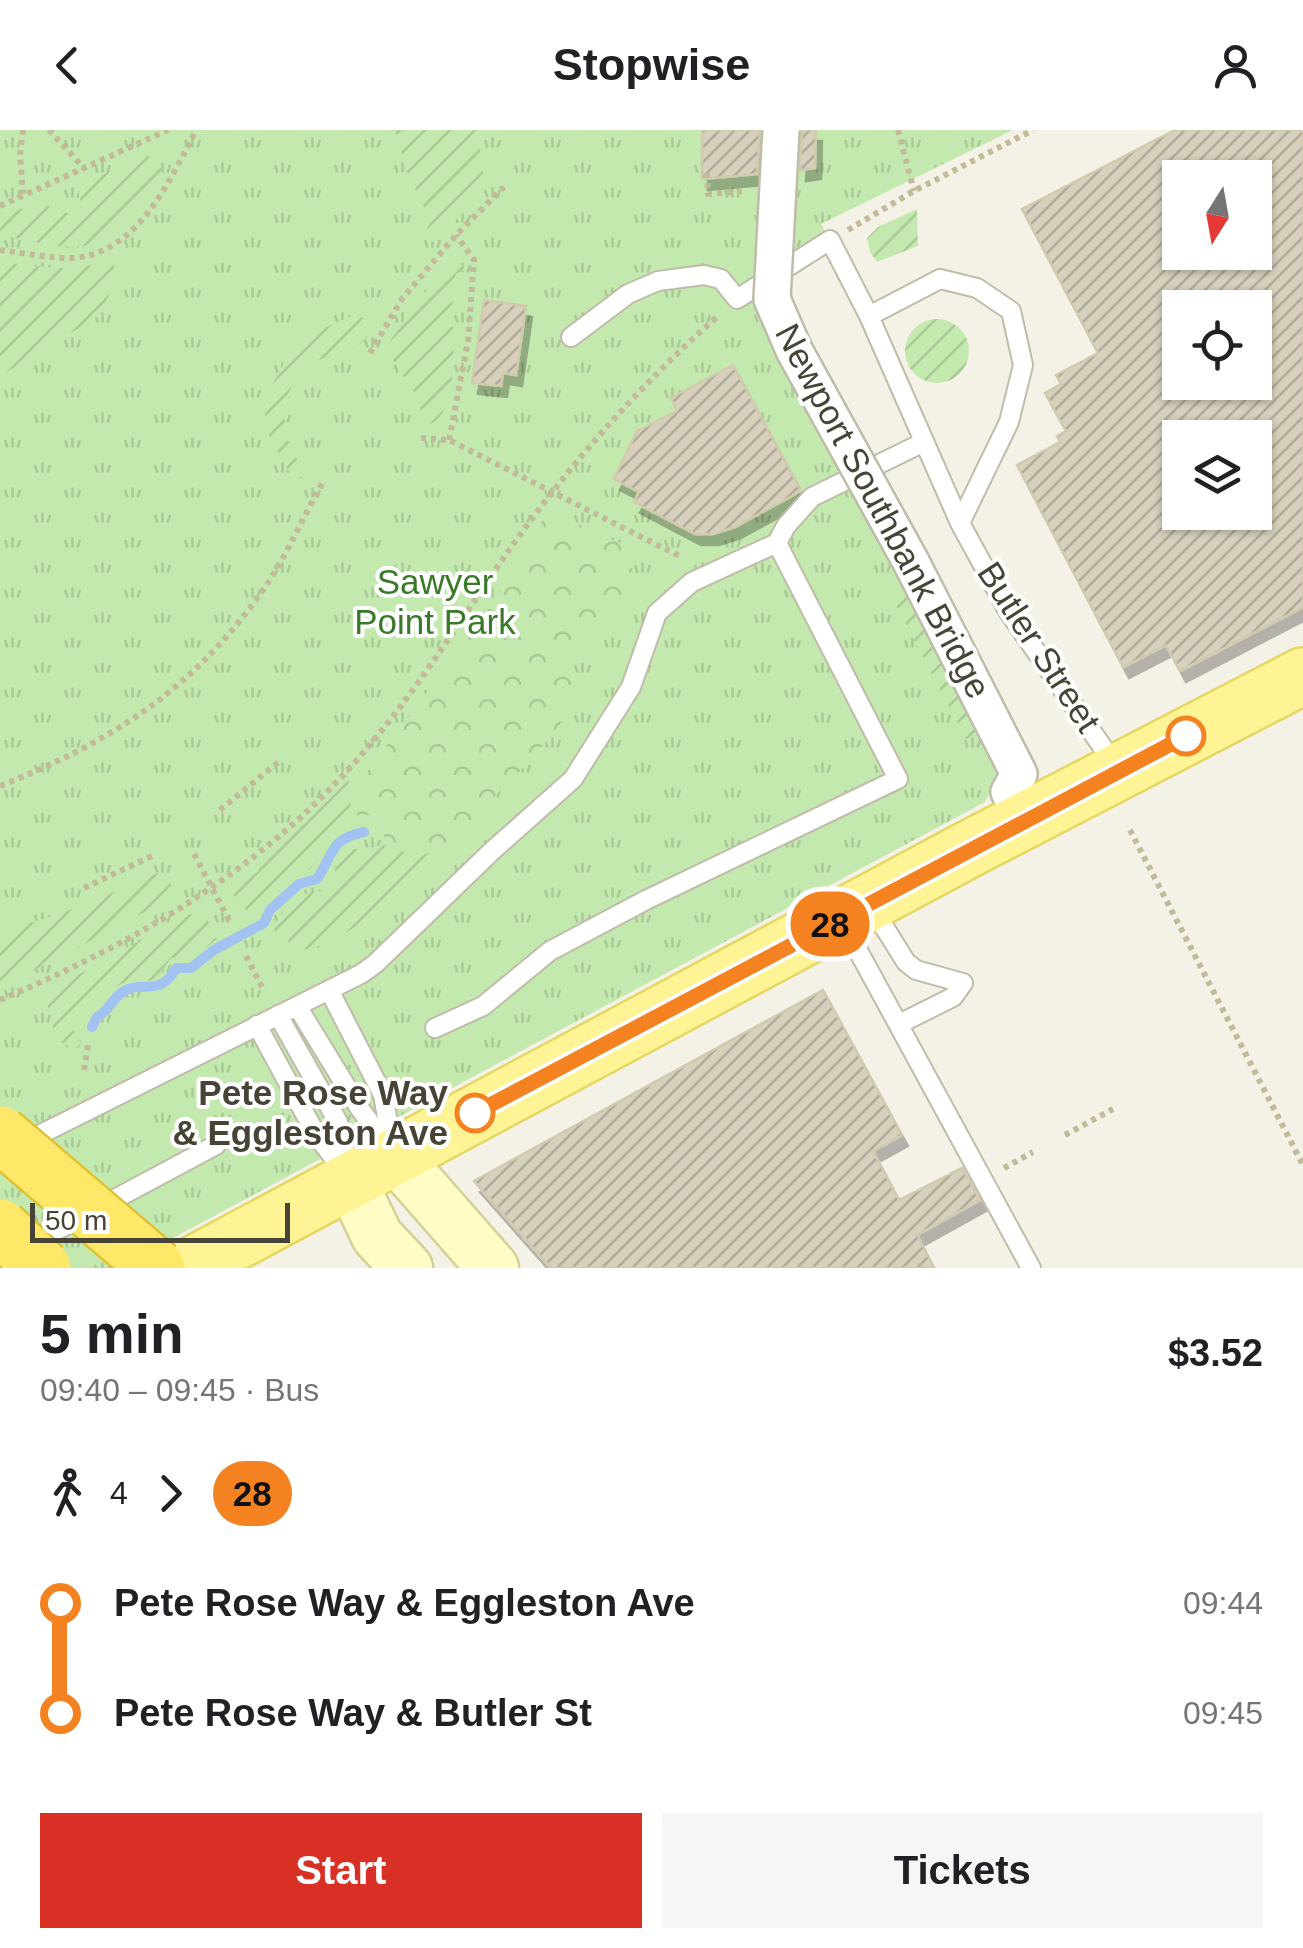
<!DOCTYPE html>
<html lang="en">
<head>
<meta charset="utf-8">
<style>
  body { margin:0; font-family:Arial,sans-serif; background:#f6f6f6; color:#202124; height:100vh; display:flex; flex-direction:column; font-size:38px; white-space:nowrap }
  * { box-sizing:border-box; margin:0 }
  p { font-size:32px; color:#757577 }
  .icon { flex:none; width:55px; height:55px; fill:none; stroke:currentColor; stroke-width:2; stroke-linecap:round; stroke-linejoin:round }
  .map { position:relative; height:1138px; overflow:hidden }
  .details { display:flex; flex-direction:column; background:#fff; flex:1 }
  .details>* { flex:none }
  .badge { padding:0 20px; border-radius:32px; font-size:35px; line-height:65px }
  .needle { width:65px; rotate:191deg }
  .buttons { position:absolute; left:1162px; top:30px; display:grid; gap:20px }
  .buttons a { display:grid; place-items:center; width:110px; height:110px; border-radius:0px; background:#fff; box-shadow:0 2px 8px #0004; font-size:50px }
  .scale { position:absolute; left:30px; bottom:25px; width:260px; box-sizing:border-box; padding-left:10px; border:5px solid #474336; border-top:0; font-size:28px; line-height:35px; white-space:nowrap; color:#474336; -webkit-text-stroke:8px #fff; paint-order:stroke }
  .map>.badge { position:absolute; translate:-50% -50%; box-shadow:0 0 0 5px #fff }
  .legs { display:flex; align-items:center; gap:15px; height:110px; padding:0 40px; font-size:32px }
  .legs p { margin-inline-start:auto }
  .summary { display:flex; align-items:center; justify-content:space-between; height:170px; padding:0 40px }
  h1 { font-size:55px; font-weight:800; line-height:75px }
  .action { display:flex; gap:20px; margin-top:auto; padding:20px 40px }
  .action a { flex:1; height:115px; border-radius:0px; background:#d93025; color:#fff; font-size:40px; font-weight:800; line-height:115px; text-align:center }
  .action a+a { background:#f6f6f6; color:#202124 }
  ul { padding:0 40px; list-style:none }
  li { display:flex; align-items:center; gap:35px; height:110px; font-size:38px }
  li i { display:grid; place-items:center; width:15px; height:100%; margin:0 12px; background:currentColor }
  li i::after { content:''; width:25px; height:25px; margin:-12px; border:8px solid; border-radius:50%; background:#fff }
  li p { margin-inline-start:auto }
  li:first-child i { background:linear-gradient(#0000 50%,currentColor 0) }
  li:last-child i { background:linear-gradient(currentColor 50%,#0000 0) }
  header { display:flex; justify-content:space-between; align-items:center; height:130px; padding:0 40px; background:#fff; font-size:45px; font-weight:800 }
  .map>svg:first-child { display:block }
  .grass { fill:url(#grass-tufts) }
  .forest { fill:url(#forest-crowns) }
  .garden { fill:url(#garden-furrows) }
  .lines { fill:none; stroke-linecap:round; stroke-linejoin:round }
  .stream { stroke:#a2c2f2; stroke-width:10 }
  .building { fill:url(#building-hatch); stroke:#d1caaf; stroke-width:2.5; fill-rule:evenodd; filter:url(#shadow) }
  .lane-casing { stroke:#bfbca9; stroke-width:22 }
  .street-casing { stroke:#bfbca9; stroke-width:40 }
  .secondary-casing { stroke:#d5d096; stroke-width:55 }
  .primary-casing { stroke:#e6d762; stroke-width:60 }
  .path { stroke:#c2bb9a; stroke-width:6; stroke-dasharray:5 5; stroke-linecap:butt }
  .lane { stroke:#fff; stroke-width:18 }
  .street { stroke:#fff; stroke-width:35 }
  .secondary { stroke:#fffcc6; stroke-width:50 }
  .primary { stroke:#fff495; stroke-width:55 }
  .street-bridge-casing { stroke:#bfbca9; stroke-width:40; stroke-linecap:butt }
  .highway-bridge-casing { stroke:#e1c134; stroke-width:60; stroke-linecap:butt }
  .street-bridge { stroke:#fff; stroke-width:35 }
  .highway-bridge { stroke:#ffe867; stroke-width:55 }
  .line-1-casing { stroke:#fff; stroke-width:22 }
  .line-1 { stroke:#f58220; stroke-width:15 }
  .stop-1-dot { fill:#fff; stroke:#f58220; stroke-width:5 }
  .labels { text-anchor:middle; stroke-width:8; stroke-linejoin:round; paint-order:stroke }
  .street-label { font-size:35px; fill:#474336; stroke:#fff }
  .park-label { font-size:35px; fill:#387a27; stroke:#fff }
  .stop-label { font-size:35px; font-weight:bold; fill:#474336; stroke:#fff; text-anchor:end }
</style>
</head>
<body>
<header><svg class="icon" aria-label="back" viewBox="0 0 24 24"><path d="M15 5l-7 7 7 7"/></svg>Stopwise<svg class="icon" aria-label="person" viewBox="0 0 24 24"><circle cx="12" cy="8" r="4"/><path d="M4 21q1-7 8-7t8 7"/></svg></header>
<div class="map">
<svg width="1303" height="1138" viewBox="0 0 1303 1138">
  <defs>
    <pattern id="grass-tufts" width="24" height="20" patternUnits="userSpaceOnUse" patternTransform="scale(2.5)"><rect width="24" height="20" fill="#c4e9af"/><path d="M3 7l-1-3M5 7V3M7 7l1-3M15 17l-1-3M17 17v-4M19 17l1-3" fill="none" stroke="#aac997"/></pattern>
    <pattern id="forest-crowns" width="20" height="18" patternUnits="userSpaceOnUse" patternTransform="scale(2.5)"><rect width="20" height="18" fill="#c4e9af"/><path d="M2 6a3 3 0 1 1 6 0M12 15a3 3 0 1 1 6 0" fill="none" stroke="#aac997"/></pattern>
    <pattern id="garden-furrows" width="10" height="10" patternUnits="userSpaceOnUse" patternTransform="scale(2.5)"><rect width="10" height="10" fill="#c4e9af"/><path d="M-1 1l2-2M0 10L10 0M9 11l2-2" fill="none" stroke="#aac997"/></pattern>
    <pattern id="building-hatch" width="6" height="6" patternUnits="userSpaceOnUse" patternTransform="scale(2.5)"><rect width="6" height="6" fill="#d6d0bc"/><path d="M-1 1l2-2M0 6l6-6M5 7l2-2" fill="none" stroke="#afaa9a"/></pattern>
    <filter id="shadow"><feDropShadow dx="6" dy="11" stdDeviation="0" flood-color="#0004"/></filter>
  </defs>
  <rect width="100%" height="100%" fill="#f4f2e7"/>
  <path class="grass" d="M0 0H1013L821 94 830 110 755 155 1011 622 985 672 117 1138H0Z"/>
  <path class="forest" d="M548 380 633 419 627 433 641 449 631 468 626 491 578 507 558 526 581 554 580 570 527 634 447 714 420 727 382 714 385 702 381 691 369 685 358 686 350 678 352 662 482 489Z"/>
  <path class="garden" d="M395 0H477L485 55 465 81 433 112 423 107 431 91 408 44Z
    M145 26 154 27C158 31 162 33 161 40 160 60 112 109 93 114 63 122 30 111 0 104L1 87 44 70C52 82 59 83 72 83L81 72 77 56Z
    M917 79 918 116 877 132 870 122 867 108 878 97Z
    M112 129 117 151 97 187 0 246V132C40 136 74 144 112 129Z
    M453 130 461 134 464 140 456 143C444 175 471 284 425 296L418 268 385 218 446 133Z
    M351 186 374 189C366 226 341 217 315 232 275 256 277 310 306 341L301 349 290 343 267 301 264 270 296 211Z
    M905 221a32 32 0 1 1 64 0a32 32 0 1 1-64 0Z
    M917 451 978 603 966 609 890 464Z
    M348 650 352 662 350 678 358 686 348 693 340 707 332 706 323 725 309 740 292 746 254 789 229 760 259 741 255 733 311 687Z
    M381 714 419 727 447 714C410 749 351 816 299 820L272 798C282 784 294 765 314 762 324 760 328 761 337 756 337 735 327 735 348 718L368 721Z
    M158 743 163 750 156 754 157 758 169 752 179 764 0 858V803L82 776Z
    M204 783 217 809 197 825 171 828 155 850C147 852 139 849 131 850 116 853 92 878 76 887L73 898 75 908 81 912 75 920 53 907V885L41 865 187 785Z"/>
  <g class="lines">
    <path class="stream" d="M92 897 97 887C109 881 110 872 120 864 141 847 159 870 176 838H191L214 820 264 793 270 780 299 754 317 749C334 723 330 709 364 702"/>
  </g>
  <path class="building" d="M702 0H760L757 44 702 49Z
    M802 0H816L815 38 800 40Z
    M1175 0H1303V477L1180 541 1166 515 1123 537 1017 335 1060 312 1057 306 1066 301 1045 263 1061 254 1056 245 1098 223 1022 79ZM1180 48H1255V122H1180ZM1180 178H1255V252H1180ZM1180 308H1255V382H1180Z
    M484 170 526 176 516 245 503 243 501 256 472 253Z
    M733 235 801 361 735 397 713 404H695L634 372 639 362 614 349 637 301 677 281 671 268Z
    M823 860 902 1005 873 1021 899 1070 962 1038 980 1070 917 1105 934 1138H551L474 1051Z"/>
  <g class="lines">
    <g class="lane-casing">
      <path id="lane" d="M571 207 628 164 658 151 704 145 721 149 737 169 830 110 869 186
        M960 393 1009 292 1023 235 1011 181 977 158 940 149 869 186 960 393 1008 481 1115 635
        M777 413 786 396 812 367 924 312
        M871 776 906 832 916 840 963 853 953 867 899 894
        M843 793 1031 1138
        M329 860 383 965 393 1020
        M297 876 360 979 391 1021
        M278 885 338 992 349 1043
        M257 895 317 1006 347 1045
        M23 1013 361 844 375 834 493 720 573 649 631 557 657 483 692 452 777 413 898 649 646 770 550 821 483 876 435 898
        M27 1116 216 1015"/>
    </g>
    <g class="street-casing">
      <path id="street" d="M911 432 1019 644 1009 662 1025 691"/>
    </g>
    <g class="secondary-casing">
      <path id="secondary" d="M394 1025 493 1138
        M350 1049 377 1106 407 1138"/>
    </g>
    <g class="primary-casing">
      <path id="primary" d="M187 1138 971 718 1303 546"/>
    </g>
    <path class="path" d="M23 0 20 24 23 64
      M49 0 84 38
      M898 0 914 61
      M707 43 708 64 746 61
      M0 76 168 0
      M848 100 914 61 1033 0
      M0 120C23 123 47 128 70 128 137 126 170 50 196 0
      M370 223 402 169 456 105 504 57
      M421 308 449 310 683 428
      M449 310 468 211 474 130 456 105
      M0 656C111 612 193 560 263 460 287 426 302 388 323 352
      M220 680 281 630
      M1130 700 1303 1035
      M194 724 231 794
      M84 758 154 725
      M246 826 262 857
      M0 870C128 816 251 746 346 642 408 575 455 498 507 423 569 335 638 257 718 186
      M84 940 88 915
      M1065 1005 1113 979
      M1004 1038 1033 1022"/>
    <use href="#lane" class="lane"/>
    <use href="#street" class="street"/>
    <use href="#secondary" class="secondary"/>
    <use href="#primary" class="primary"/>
    <g class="street-bridge-casing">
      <path id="street-bridge" d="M781 0 772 169 794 220 911 432"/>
    </g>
    <g class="highway-bridge-casing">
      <path id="highway-bridge" d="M0 1004 157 1138
        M0 1097 43 1138"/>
    </g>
    <use href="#street-bridge" class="street-bridge"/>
    <use href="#highway-bridge" class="highway-bridge"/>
  </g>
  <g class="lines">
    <g class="line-1-casing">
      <path id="line-1" d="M475 983 1186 606"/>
    </g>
    <use href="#line-1" class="line-1"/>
  </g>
  <g class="stop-1-dot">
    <circle cx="1186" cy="606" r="18"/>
    <circle cx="475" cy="983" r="18"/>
  </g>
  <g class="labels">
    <g class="street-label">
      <text transform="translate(883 381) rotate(62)" y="12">Newport Southbank Bridge</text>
      <text transform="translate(1039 517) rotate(57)" y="12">Butler Street</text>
    </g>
    <g class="park-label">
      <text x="435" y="464">Sawyer<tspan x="435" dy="40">Point Park</tspan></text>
    </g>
    <g class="stop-label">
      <text x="448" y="975">Pete Rose Way<tspan x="448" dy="40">&amp; Eggleston Ave</tspan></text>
    </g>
  </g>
</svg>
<div class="buttons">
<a><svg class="needle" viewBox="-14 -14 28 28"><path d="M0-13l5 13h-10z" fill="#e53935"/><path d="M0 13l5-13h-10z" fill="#757577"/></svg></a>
<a><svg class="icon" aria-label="locate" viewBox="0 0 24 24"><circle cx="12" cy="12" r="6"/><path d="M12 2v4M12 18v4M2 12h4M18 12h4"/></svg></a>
<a><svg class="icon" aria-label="layers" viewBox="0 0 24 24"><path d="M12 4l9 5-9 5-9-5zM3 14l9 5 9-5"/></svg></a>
</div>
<div class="scale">50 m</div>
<b class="badge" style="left:830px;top:794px;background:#f58220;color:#111">28</b>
</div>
<section class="details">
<div class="summary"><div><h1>5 min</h1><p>09:40 – 09:45 · Bus</p></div><b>$3.52</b></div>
<div class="legs"><svg class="icon" aria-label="walk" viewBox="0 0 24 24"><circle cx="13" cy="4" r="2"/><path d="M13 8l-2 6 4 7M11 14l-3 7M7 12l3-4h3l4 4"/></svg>4<svg class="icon" aria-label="forward" viewBox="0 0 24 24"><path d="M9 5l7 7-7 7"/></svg><b class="badge" style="background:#f58220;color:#111">28</b></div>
<ul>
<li><i style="color:#f58220"></i><b>Pete Rose Way &amp; Eggleston Ave</b><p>09:44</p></li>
<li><i style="color:#f58220"></i><b>Pete Rose Way &amp; Butler St</b><p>09:45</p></li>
</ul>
<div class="action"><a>Start</a><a>Tickets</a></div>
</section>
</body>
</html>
